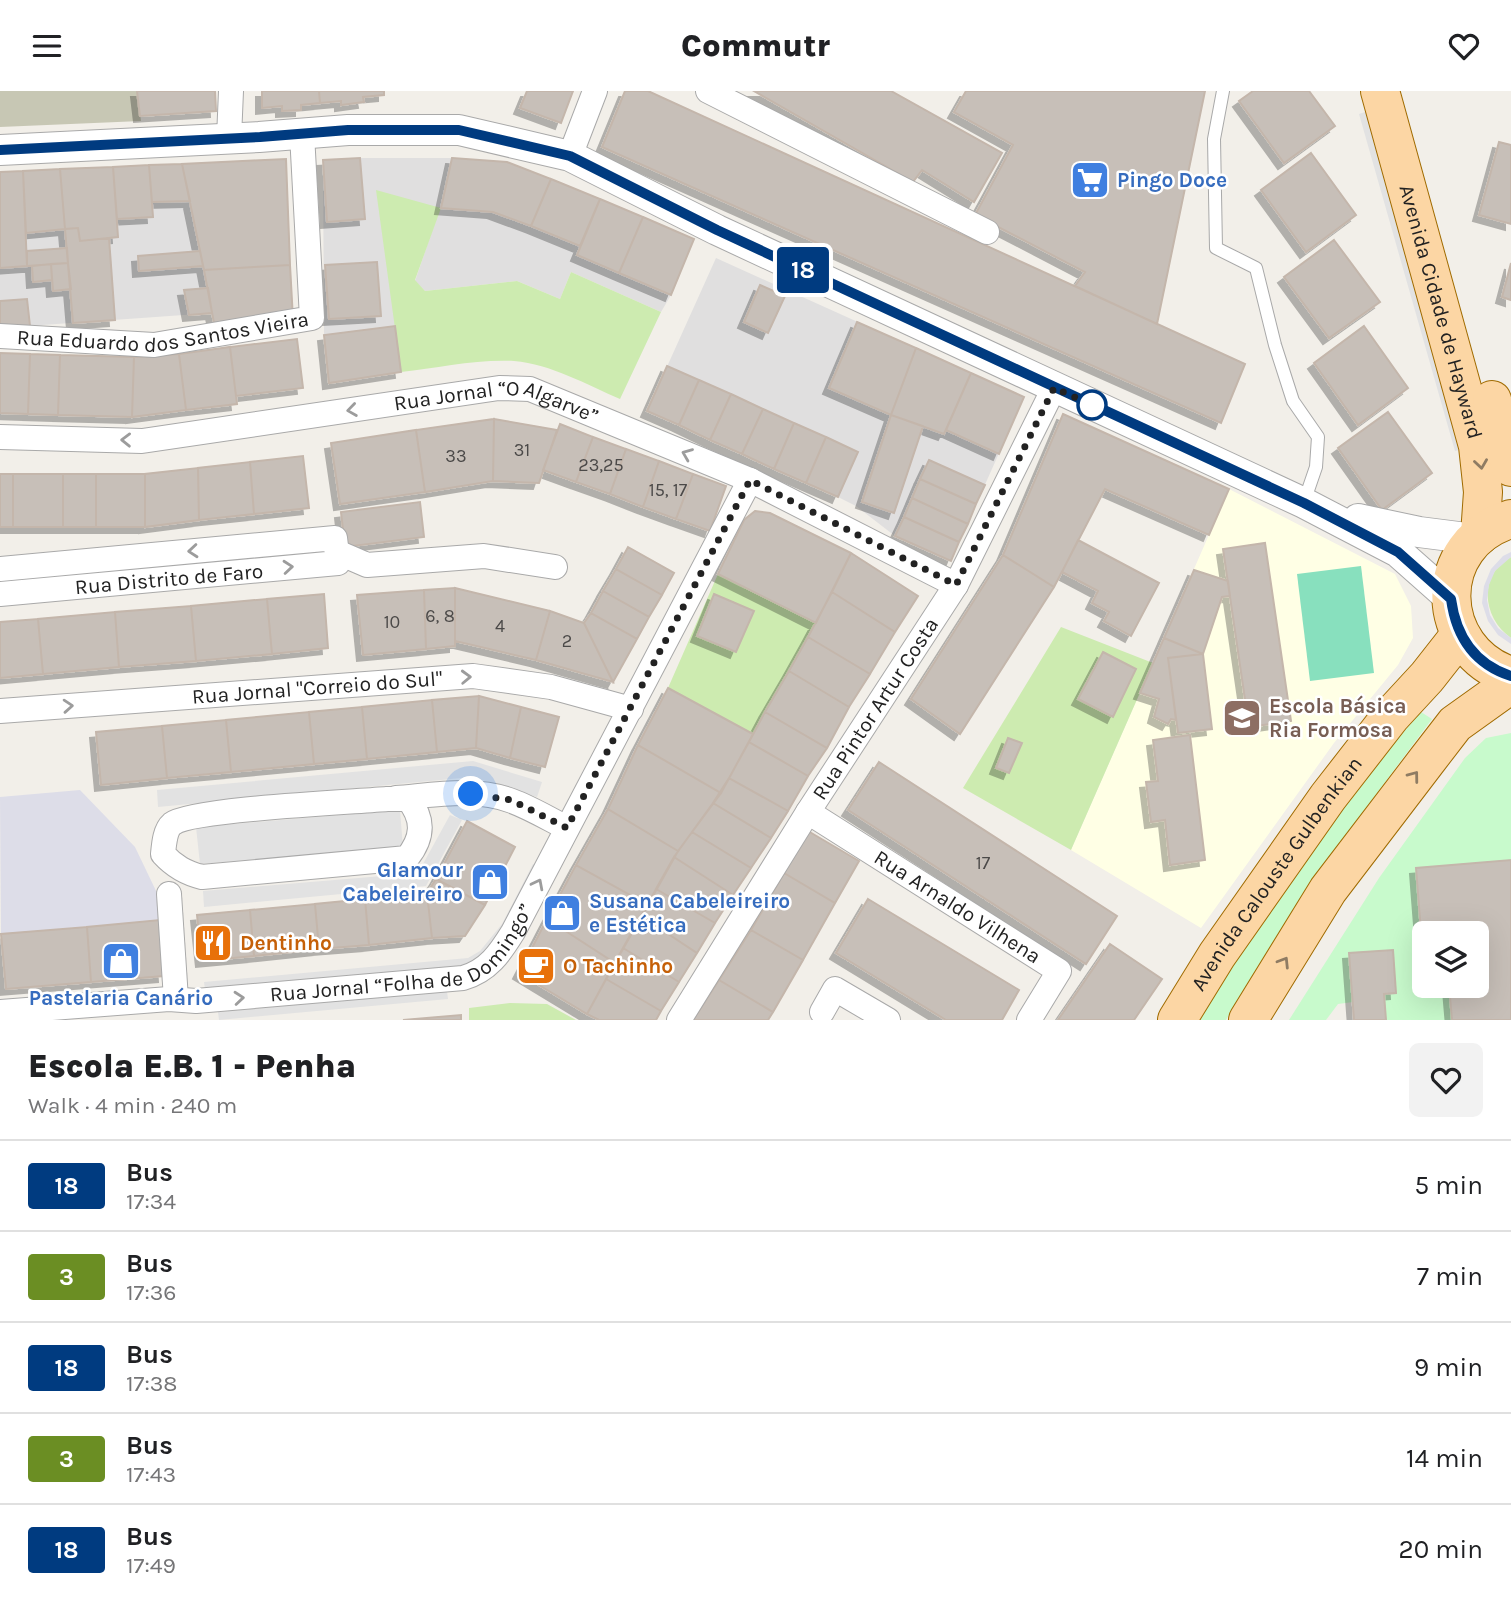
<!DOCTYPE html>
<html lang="en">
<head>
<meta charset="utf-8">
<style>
  body { margin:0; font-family:Karla,sans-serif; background:#f2f2f2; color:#202124; height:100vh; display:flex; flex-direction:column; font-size:26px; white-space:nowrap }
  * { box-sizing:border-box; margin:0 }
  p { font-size:23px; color:#757577 }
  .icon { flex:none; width:38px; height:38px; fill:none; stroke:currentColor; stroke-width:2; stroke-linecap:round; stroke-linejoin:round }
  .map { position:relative; height:929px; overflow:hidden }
  .sheet { display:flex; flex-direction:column; background:#fff; flex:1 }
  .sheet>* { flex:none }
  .badge { padding:0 14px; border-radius:5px; font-size:24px; line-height:46px }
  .buttons { position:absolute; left:1412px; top:830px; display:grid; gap:14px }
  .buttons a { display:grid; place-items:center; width:77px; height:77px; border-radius:10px; background:#fff; box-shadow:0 7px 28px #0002; font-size:35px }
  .you { position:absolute; width:35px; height:35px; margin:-18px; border:5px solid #fff; border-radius:50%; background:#1a73e8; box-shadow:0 0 0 10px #1a73e833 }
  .map>.badge { position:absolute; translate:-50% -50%; box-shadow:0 0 0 4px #fff }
  .round { display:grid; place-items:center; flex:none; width:74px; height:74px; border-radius:10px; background:#f2f2f2 }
  .head { display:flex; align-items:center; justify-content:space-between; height:119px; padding:0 28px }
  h1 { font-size:33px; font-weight:800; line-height:52px }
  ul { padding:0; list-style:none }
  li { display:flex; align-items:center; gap:21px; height:91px; padding:0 28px; border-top:2px solid #e0e0e0 }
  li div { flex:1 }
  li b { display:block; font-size:26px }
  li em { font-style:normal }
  li .badge { min-width:77px; font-weight:700; text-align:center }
  header { display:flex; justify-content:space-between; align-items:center; height:91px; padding:0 28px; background:#fff; font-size:32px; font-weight:800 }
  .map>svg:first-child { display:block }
  .residential { fill:#e0dfdf }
  .education { fill:#ffffe5 }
  .construction { fill:#c7c7b4 }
  .grass { fill:#cdebb0 }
  .park { fill:#c8facc }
  .pitch { fill:#88e0be }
  .parking { fill:#e2e2e2 }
  .plaza { fill:#dddde8 }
  .building { fill:#c7bfb8; stroke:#c4b6ab; stroke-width:2; filter:url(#shadow) }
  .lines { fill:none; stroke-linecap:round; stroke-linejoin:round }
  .service-casing { stroke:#a9a9a9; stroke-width:14 }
  .minor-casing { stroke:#a9a9a9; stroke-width:26 }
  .tertiary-casing { stroke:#a9a9a9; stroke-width:32 }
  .primary-casing { stroke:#a06b00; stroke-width:40 }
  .service { stroke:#fff; stroke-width:12 }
  .minor { stroke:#fff; stroke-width:24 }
  .tertiary { stroke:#fff; stroke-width:30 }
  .primary { stroke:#fcd6a4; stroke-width:38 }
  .oneway { stroke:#9c9c9c }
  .oneway2 { stroke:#8f7c63 }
  .line-casing { stroke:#fff; stroke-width:16 }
  .line { stroke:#003b80; stroke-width:10 }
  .walk { stroke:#222; stroke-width:7; stroke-dasharray:0 12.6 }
  .stop-dot { fill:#fff; stroke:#003b80; stroke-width:3.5 }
  .labels { text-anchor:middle; stroke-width:5; stroke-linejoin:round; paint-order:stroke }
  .number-label { font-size:18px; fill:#4b4948 }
  .shop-label { font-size:21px; font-weight:bold; fill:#366cbe; stroke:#fff; text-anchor:start }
  .street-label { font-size:21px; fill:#222; stroke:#fff }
  .education-label { font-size:21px; font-weight:bold; fill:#785e54; stroke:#fff; text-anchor:start }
  .food-label { font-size:21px; font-weight:bold; fill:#c56008; stroke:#fff; text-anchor:start }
</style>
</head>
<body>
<header><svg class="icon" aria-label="menu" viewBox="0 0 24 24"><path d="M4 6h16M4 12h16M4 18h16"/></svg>Commutr<svg class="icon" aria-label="heart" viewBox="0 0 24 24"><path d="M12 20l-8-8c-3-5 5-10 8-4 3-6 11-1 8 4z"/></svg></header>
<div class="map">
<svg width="1511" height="929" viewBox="0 0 1511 929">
  <defs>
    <filter id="shadow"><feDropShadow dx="-6" dy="6" stdDeviation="0" flood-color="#0004"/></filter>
  </defs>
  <rect width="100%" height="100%" fill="#f2efe9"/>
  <path class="residential" d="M361 67H452L507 71 694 148 671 204 661 221 571 181 560 208 517 190 425 200 415 190 440 117 395 235 401 281 329 292 324 244 323 69Z
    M286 68 293 228 214 232 212 222 0 237V81Z
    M716 167 1024 306 951 470 895 445 856 415 838 406 647 320Z"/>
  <path class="education" d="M1229 398 1395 483 1411 515 1413 547 1398 574 1334 652 1201 837 1071 759Z"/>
  <path class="construction" d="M0 0H137L141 30 0 36Z"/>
  <path class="grass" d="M376 99 441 117 415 189 425 200 517 190 560 208 571 181 661 221 620 308C587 294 551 273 514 270 477 268 437 277 401 281Z
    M1511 466V547C1483 528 1477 484 1511 466Z
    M718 483 816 532 753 643 668 597Z
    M1061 536 1153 572 1071 759 963 697Z
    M510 912 547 913 576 929H469V917Z"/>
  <path class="park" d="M1421 621 1432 628C1359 726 1286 823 1226 929H1197L1233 870 1348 705Z
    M1511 642V769L1416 777 1424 894H1449L1452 929H1386L1384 903 1396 902 1392 859 1349 863 1353 911 1338 913 1326 929H1289L1379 787 1465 667 1486 647Z"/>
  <path class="pitch" d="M1361 475 1374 582 1310 590 1297 483Z"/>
  <path class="parking" d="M1371 19 1467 357 1455 360 1359 23Z
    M473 670 542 691 537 706 472 686 158 716 157 699Z
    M400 719 403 757 200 773 196 736Z
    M450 724 462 729 426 795 204 816 203 800 418 782Z
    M533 773 539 776 507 837 470 875 205 898 204 891 468 867 480 860 502 833Z
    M447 900 448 908 219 929 218 921Z"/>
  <path class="plaza" d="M1511 461V466L1495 480 1489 494 1487 509 1490 524 1498 537 1511 547V553L1498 544 1488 530 1482 512 1484 495 1491 478 1503 465Z
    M80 699 135 756 158 804 160 829 1 843 0 706Z"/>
  <path class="building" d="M137 0H215L216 20 140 25Z
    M262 0H319L320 12 301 14V19L282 20V15L262 17Z
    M319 0H384V4L363 6 364 11 341 14V10L320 12Z
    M527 0H573L561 32 520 17Z
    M625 0H648L1245 273 1221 332 602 56Z
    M754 0H891L1002 62 974 111 922 79 913 91Z
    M966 0H1205L1157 233 1075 195 1085 181 975 124 1013 54 954 21Z
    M1253 0H1309L1335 35 1284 72 1239 10Z
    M1499 51 1511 54V133L1479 124Z
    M1311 62 1356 124 1306 161 1261 99Z
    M360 67 365 128 327 131 323 69Z
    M452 67 507 71 551 88 531 135 493 121 441 117Z
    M286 68 290 174 204 179 182 73Z
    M182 73 190 110 152 111 149 74Z
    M149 74 153 126 117 128 113 76Z
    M113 76 118 146 80 150 78 137 65 138 60 78Z
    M60 78 65 138 26 142 23 80Z
    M23 80 27 175 0 177V81Z
    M551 88 600 108 580 155 531 135Z
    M600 108 643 126 619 182 577 164Z
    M643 126 694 148 671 204 619 182Z
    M78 137 80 150 109 147 115 229 73 232 65 138Z
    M1334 149 1380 211 1329 247 1284 186Z
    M67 157 68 172 27 175V160Z
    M200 160 203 175 139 180 138 165Z
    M377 171 381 225 329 228 325 174Z
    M68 172 71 198 53 200 51 173Z
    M1511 172V209L1502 206Z
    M51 173 52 189 33 191 32 175Z
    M290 174 293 228 214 232 204 179Z
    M760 194 785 205 768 242 744 231Z
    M208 197 212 222 189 224 184 199Z
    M27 208 30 235 0 237V210Z
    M857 231 916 257 891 324 829 297Z
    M395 235 401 281 329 292 324 244Z
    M1364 235 1408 297 1358 334 1314 272Z
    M297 248 303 297 236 305 230 256Z
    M230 256 237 313 186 319 179 263Z
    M916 257 971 282 944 343 891 324Z
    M0 262 30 263 28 323 0 322Z
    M30 263 60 264 58 324 28 323Z
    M179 263 186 319 132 326 134 266Z
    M60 264 134 266 132 326 58 324Z
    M667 275 699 289 679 334 647 320Z
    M971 282 1024 306 999 363 946 339Z
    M699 289 731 303 710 349 679 334Z
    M731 303 763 318 742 363 710 349Z
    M763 318 794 332 774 378 742 363Z
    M1388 321 1432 382 1382 419 1338 357Z
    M1063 323 1229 398 1209 444 1105 398 1054 496 1003 464Z
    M891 324 923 335 894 422 862 411Z
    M494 328 557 339 539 392 493 390Z
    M494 328 493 390 425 401 416 339Z
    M794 332 826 346 806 392 774 378Z
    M560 333 593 346 576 391 543 379Z
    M416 339 425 401 340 413 331 352Z
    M593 346 626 358 610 403 576 391Z
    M826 346 858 361 838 406 806 392Z
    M626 358 659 370 643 416 610 403Z
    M303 365 309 417 254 423 250 371Z
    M929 369 985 394 976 413 920 388Z
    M659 370 693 383 676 428 643 416Z
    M250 371 254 423 199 429 198 377Z
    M198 377 199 429 145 436V383Z
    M0 383H13V436H0Z
    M13 383H63V436H13Z
    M63 383H96V436H63Z
    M96 383H145V436H96Z
    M693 383 726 395 710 440 676 428Z
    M920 388 976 413 968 433 912 407Z
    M912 407 968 433 959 451 904 426Z
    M420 411 424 446 345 456 341 421Z
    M755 420 770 422 851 462 816 532 718 483 744 429Z
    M904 426 959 451 951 470 895 445Z
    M1078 449 1159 492 1131 545 1104 530 1109 521 1092 512 1098 500 1062 481Z
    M1265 452 1291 630 1249 636 1223 458Z
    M628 456 674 482 662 504 616 478Z
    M851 462 918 505 895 541 832 501Z
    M1003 464 1054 496 960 643 911 608Z
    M616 478 662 504 649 526 603 500Z
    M1194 479 1228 490 1230 505 1222 506 1203 563 1164 547Z
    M455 497 550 520 536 569 455 550Z
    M455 497V555L426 558 424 499Z
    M424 499 426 558 363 564 357 504Z
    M603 500 649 526 637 548 591 522Z
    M832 501 895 541 870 583 808 546Z
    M324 503 328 557 272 563 267 508Z
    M714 503 754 520 736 561 697 545Z
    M267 508 272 563 196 570 191 515Z
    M191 515 196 570 119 576 115 521Z
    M550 520 584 532 613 591 536 569Z
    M115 521 119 576 43 583 38 528Z
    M591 522 637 548 613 591 584 532Z
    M38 528 43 583 0 587V531Z
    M808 546 870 583 849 616 789 580Z
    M1164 547 1203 563 1168 567 1176 629 1171 628 1168 633 1154 626 1159 608 1140 602Z
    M1103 561 1136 578 1113 626 1078 608Z
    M1203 563 1212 638 1178 642 1168 567Z
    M789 580 849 616 827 657 765 621Z
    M668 597 753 643 721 702 638 654Z
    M479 605 521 616 510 667 476 657Z
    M479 605 476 657 437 661 432 609Z
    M432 609 437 661 367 668 362 616Z
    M362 616 367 668 314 673 309 621Z
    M521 616 559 626 545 676 510 667Z
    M309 621 314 673 231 681 226 629Z
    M765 621 827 657 808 685 749 651Z
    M226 629 231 681 167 687 162 635Z
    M162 635 167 687 101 694 96 641Z
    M1190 644 1205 769 1170 774 1165 729 1151 731 1146 691 1158 690 1153 649Z
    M1008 647 1022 652 1009 682 996 677Z
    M749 651 808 685 788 720 729 687Z
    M638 654 721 702 678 760 608 718Z
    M879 671 1117 825 1086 873 848 719Z
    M729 687 788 720 771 747 713 712Z
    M713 712 771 747 751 777 692 741Z
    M608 718 678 760 648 814 576 774Z
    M467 730 515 756 485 814 436 788Z
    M808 740 859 770 835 812 784 782Z
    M692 741 751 777 733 804 674 766Z
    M674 766 733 804 715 832 656 798Z
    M1511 769V929H1452L1449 894H1477V842H1424V879L1416 777Z
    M576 774 648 814 615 872 547 828Z
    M784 782 835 812 803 869 751 839Z
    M436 788 485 814 465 845 432 847 427 802Z
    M656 798 715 832 697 862 641 825Z
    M427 802 432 847 369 854 365 808Z
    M365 808 369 854 319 858 315 813Z
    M868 808 1019 899 1002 929H946L836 862Z
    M315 813 319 858 254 865 250 819Z
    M250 819 254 865 202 870 197 824Z
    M641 825 697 862 679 891 623 857Z
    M547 828 615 872 587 923 519 882Z
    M160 829 164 885 91 891 87 836Z
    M87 836 91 891 6 898 1 843Z
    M751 839 803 869 773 921 719 889Z
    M1110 853 1162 888 1134 929H1058Z
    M623 857 679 891 661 920 606 888Z
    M1393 859 1396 902 1384 903 1386 929H1354L1349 862Z
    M606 888 661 920 656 929H599L587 923Z
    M719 889 773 921 768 929H693Z
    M461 924V929H403Z"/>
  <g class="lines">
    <g class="service-casing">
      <path id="service" d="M1223 0 1214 48 1216 157 1256 177 1275 254 1293 310 1318 346 1316 376 1304 411"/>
    </g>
    <g class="minor-casing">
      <g id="minor">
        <path d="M708 0 987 141"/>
        <path d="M229 47 231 0"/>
        <path d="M570 65 595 0"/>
        <path id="s1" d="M0 245 154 254 312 227 302 43"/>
        <path id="s2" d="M0 346 142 350 499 297 530 298 750 389 956 494"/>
        <path d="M337 461 367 474 484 465 555 476"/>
        <path d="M0 478 335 447 338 472 0 503"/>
        <path id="s3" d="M0 620 473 585 551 596 631 618"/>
        <path d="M396 707C434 704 476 696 512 710 531 717 549 728 567 737"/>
        <path d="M387 708H408C425 729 423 747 407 767L202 786C185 782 174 775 163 763 164 753 165 739 172 733 191 718 353 711 387 708Z"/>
        <path id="s4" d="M808 721 1059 880 1029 929"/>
        <path d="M169 803 176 908"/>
        <path id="s5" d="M0 921 169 908 196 910 463 887C488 880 500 862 513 841L750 389"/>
        <path d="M822 921 835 898 888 929"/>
        <path id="s6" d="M679 929 808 721 956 494 1054 297"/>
      </g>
    </g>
    <g class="tertiary-casing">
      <path id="tertiary" d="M0 59 259 46 348 39H459L570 65 717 139 1304 412 1398 461 1451 508
        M1358 428 1419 441 1474 448"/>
    </g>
    <g class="primary-casing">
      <g id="primary">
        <path id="s7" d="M1380 0 1478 355 1483 401 1480 444"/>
        <path d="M1492 309 1511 376"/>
        <path d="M1511 428C1430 452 1433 559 1511 585"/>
        <path id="s8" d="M1177 929 1217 864 1328 706 1391 625 1427 586 1460 544"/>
        <path d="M1248 929 1328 799 1428 668 1455 633 1511 593"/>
      </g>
    </g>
    <use href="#service" class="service"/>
    <use href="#minor" class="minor"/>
    <use href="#tertiary" class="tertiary"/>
    <use href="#primary" class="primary"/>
  </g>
  <defs><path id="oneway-chevron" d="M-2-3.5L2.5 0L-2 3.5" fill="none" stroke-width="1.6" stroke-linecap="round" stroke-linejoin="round" transform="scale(1.75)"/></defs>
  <g class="oneway">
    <use href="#oneway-chevron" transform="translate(352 319) rotate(172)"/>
    <use href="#oneway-chevron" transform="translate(126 349) rotate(-179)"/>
    <use href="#oneway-chevron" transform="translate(687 363) rotate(-158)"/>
    <use href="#oneway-chevron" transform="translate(193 460) rotate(175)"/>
    <use href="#oneway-chevron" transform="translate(288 476) rotate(-5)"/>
    <use href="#oneway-chevron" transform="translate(466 586) rotate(-2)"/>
    <use href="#oneway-chevron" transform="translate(68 615) rotate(-4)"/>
    <use href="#oneway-chevron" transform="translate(538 793) rotate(-63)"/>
    <use href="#oneway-chevron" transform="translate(239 907) rotate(-5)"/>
  </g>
  <g class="oneway2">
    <use href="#oneway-chevron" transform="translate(1481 373) rotate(82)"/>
    <use href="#oneway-chevron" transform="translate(1414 685) rotate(-53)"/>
    <use href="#oneway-chevron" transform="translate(1284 871) rotate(-58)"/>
  </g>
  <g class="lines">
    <g class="line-casing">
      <path id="line" d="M0 59 260 46 348 39H459L570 65 717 139 1304 412 1398 461 1451 508C1456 545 1474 573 1511 585"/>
    </g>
    <use href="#line" class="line"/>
    <path class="walk" d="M471 703 511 709 567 737 750 389 956 494 1054 297 1099 317 1092 314"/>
  </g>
  <defs>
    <g id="supermarket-square" transform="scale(2.0125)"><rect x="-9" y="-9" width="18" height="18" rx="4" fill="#3f7fe0" stroke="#fff"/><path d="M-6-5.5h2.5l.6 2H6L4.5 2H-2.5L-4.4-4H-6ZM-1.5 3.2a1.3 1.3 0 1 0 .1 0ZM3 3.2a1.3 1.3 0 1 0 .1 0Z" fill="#fff"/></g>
    <g id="school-square" transform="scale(2.0125)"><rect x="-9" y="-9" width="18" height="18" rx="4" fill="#8d6e63" stroke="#fff"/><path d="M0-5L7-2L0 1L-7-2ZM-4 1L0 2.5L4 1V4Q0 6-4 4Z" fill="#fff"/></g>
    <g id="shop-square" transform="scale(2.0125)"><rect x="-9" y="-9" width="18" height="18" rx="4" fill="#3f7fe0" stroke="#fff"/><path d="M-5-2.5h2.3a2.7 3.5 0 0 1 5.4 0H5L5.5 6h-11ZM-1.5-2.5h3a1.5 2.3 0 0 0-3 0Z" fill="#fff"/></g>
    <g id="restaurant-square" transform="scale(2.0125)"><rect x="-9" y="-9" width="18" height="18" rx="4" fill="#e8710a" stroke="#fff"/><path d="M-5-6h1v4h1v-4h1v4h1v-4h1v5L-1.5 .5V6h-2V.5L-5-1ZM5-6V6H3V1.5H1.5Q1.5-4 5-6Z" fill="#fff"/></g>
    <g id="cafe-square" transform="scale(2.0125)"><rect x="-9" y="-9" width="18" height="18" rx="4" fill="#e8710a" stroke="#fff"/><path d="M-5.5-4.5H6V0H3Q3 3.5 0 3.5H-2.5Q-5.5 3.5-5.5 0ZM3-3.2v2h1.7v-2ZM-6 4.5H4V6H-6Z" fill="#fff"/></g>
  </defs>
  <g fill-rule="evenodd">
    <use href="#supermarket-square" x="1090" y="89"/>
    <use href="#school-square" x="1242" y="627"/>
    <use href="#shop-square" x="490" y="791"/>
    <use href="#shop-square" x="562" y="822"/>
    <use href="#restaurant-square" x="213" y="852"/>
    <use href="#shop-square" x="121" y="870"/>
    <use href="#cafe-square" x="536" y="875"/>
  </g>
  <circle class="stop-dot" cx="1092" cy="314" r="14"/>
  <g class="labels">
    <g class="number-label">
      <text x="522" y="365">31</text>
      <text x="456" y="371">33</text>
      <text x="601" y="380">23,25</text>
      <text x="668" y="405">15, 17</text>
      <text x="440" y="531">6, 8</text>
      <text x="392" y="537">10</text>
      <text x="500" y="541">4</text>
      <text x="567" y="556">2</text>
      <text x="983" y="778">17</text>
    </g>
    <g class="shop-label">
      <text x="1117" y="96">Pingo Doce</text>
      <text x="463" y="786" text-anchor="end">Glamour<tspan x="463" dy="24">Cabeleireiro</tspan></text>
      <text x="589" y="817">Susana Cabeleireiro<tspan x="589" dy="24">e Estética</tspan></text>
      <text x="121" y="914" text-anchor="middle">Pastelaria Canário</text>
    </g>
    <g class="street-label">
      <text dy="7" stroke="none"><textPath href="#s7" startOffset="229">Avenida Cidade de Hayward</textPath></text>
      <text dy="7" stroke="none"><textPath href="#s1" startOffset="164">Rua Eduardo dos Santos Vieira</textPath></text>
      <text dy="7" stroke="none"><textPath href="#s2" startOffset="502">Rua Jornal “O Algarve”</textPath></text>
      <text transform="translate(169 488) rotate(-5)" y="7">Rua Distrito de Faro</text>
      <text dy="7" stroke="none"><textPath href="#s3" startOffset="318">Rua Jornal "Correio do Sul"</textPath></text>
      <text dy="7" stroke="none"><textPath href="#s6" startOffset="368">Rua Pintor Artur Costa</textPath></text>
      <text dy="7" stroke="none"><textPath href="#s8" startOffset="177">Avenida Calouste Gulbenkian</textPath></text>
      <text dy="7" stroke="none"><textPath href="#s4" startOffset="177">Rua Arnaldo Vilhena</textPath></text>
      <text dy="7" stroke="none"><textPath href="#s5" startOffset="418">Rua Jornal “Folha de Domingo”</textPath></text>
    </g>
    <g class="education-label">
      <text x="1269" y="622">Escola Básica<tspan x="1269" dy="24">Ria Formosa</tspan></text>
    </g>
    <g class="food-label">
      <text x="240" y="859">Dentinho</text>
      <text x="563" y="882">O Tachinho</text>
    </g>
  </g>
</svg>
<div class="buttons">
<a><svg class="icon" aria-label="layers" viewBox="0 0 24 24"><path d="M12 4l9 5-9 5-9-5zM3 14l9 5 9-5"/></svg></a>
</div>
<div class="you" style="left:471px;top:703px"></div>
<b class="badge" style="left:803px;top:179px;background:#003b80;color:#fff">18</b>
</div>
<section class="sheet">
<div class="head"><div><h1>Escola E.B. 1 - Penha</h1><p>Walk · 4 min · 240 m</p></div><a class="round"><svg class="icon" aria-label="heart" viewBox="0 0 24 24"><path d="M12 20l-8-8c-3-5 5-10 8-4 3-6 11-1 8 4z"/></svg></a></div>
<ul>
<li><span class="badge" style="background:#003b80;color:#fff">18</span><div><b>Bus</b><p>17:34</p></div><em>5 min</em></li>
<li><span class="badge" style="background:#6b8e23;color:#fff">3</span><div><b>Bus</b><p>17:36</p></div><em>7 min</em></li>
<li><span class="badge" style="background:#003b80;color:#fff">18</span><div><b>Bus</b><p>17:38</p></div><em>9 min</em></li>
<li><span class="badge" style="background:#6b8e23;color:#fff">3</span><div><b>Bus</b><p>17:43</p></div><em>14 min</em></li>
<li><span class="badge" style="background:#003b80;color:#fff">18</span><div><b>Bus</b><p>17:49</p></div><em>20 min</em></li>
</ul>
</section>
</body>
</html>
